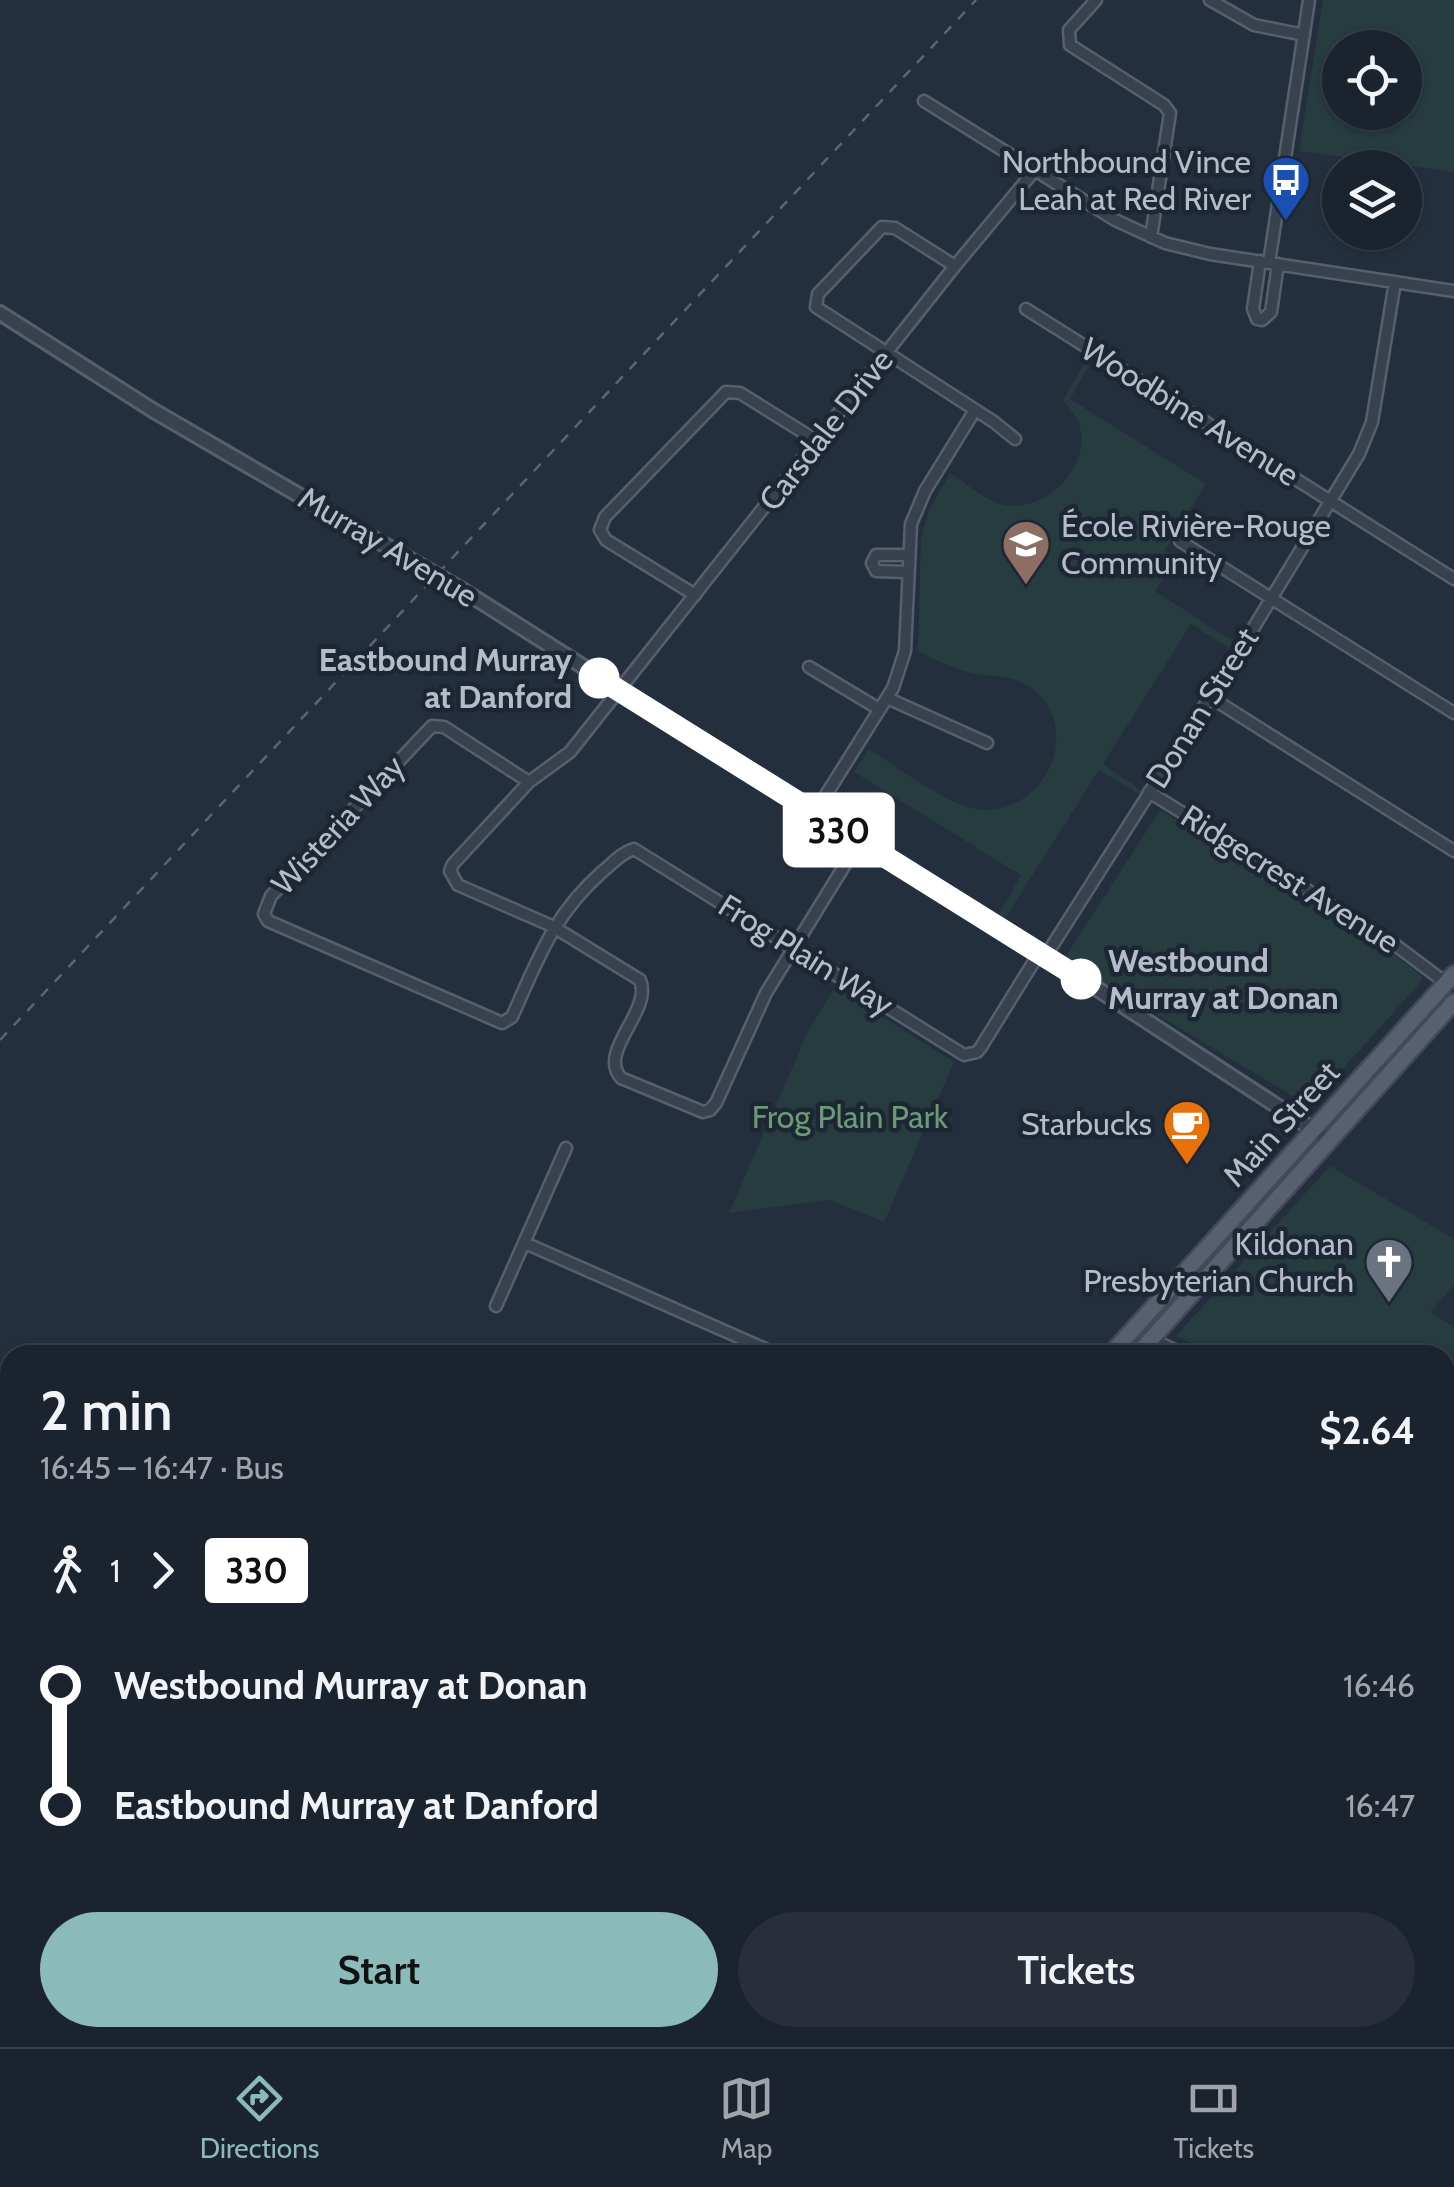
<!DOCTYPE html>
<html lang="en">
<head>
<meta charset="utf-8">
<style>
  body { margin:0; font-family:Cabin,sans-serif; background:#282f3a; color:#f1f3f6; height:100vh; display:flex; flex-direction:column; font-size:38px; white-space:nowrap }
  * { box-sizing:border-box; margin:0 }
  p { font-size:32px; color:#a0a4aa }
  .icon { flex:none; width:55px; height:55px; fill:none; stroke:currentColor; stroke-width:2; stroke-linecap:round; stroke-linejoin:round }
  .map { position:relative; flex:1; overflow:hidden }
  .side { position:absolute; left:0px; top:1345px; width:1455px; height:702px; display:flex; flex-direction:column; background:#1b232e; border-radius:30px 30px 0 0; box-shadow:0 2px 8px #0004,0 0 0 2px #39404a }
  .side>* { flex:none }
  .badge { padding:0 20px; border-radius:8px; font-size:35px; line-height:65px }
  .fabs { position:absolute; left:1322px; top:30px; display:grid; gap:20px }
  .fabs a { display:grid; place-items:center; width:100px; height:100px; border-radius:50%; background:#1b232e; box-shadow:0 2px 8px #0004,0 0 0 2px #39404a; font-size:50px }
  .map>.badge { position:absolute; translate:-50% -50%; box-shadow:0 0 0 5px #fff }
  .legs { display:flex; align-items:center; gap:15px; height:110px; padding:0 40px; font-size:32px }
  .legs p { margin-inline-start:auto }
  .summary { display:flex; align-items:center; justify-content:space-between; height:170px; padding:0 40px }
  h1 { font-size:55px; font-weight:600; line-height:75px }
  .button { display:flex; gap:20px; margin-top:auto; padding:20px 40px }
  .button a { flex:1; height:115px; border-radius:60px; background:#8bbbb9; color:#111; font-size:40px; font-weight:600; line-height:115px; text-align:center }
  .button a+a { background:#282f3a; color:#f1f3f6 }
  ul { padding:0 40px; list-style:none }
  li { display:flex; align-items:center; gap:35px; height:120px; font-size:38px }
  li i { display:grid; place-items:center; width:15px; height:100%; margin:0 12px; background:currentColor }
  li i::after { content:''; width:25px; height:25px; margin:-12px; border:8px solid; border-radius:50%; background:#1b232e }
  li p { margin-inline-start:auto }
  li:first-child i { background:linear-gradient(#0000 50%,currentColor 0) }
  li:last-child i { background:linear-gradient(currentColor 50%,#0000 0) }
  .menu { display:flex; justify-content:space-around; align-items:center; height:140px; border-top:2px solid #39404a; background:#1b232e; font-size:28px; color:#a0a4aa }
  .menu a { display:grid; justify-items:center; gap:5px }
  .menu .current { color:#8bbbb9 }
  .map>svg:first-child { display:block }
  .green { fill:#263c3f; fill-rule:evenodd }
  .water { fill:#394c67 }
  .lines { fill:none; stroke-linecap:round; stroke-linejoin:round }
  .minor-casing { stroke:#565f6c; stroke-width:15 }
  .tertiary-casing { stroke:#565f6c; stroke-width:18 }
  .primary-casing { stroke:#414a57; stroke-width:20 }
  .minor { stroke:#38414e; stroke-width:10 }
  .tertiary { stroke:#38414e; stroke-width:12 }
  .primary { stroke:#56606e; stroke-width:15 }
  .rail { stroke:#5a6575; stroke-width:2.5; stroke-dasharray:10 10; stroke-linecap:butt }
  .line-1-casing { stroke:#fff; stroke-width:22 }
  .line-1 { stroke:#fff; stroke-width:15 }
  .stop-1-dot { fill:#fff; stroke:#fff; stroke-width:5 }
  .labels { text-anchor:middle; stroke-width:9; stroke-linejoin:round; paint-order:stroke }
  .poi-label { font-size:32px; fill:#b4bcc9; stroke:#1d2633; text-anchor:end }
  .street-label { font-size:32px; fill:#b4bcc9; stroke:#1d2633 }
  .stop-label { font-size:32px; font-weight:bold; fill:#b4bcc9; stroke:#1d2633; text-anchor:end }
  .park-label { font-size:32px; fill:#6b9a76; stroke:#1d2633 }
</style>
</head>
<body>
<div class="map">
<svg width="1454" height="2047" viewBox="0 0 1454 2047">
  <rect width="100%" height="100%" fill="#242f3e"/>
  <path class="green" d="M1323 0H1454V172L1299 151ZM1340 48H1405V112H1340Z
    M1090 355 1094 357 1070 399 1206 484 1165 550 1176 557 1155 591 1240 646 1236 652 1191 624 1103 764 1147 794 1145 798 1099 770 1002 923 996 919 1021 875 854 772 869 749C898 767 950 809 984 810 1045 812 1083 730 1034 690 1014 673 991 678 968 672 951 668 934 658 918 651L921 537 930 508 950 473C965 482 981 497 997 503 1042 519 1098 464 1077 419 1074 412 1067 406 1063 400Z
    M1160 810 1390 951 1422 976 1420 983 1309 1106 1064 959Z
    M835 987 954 1062 884 1222 830 1200 729 1213 809 1029Z
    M1330 1166 1454 1239V1286L1430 1312 1454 1327V1396L1445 1404V1355H1218L1176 1336Z
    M0 1560 10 1565V1908L0 1903Z
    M586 2038H1315L1317 2047H579Z"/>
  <path class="water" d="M1454 1618V2047H1366V2038H1445V1630Z"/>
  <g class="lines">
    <g class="minor-casing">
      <path id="minor" d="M1096 0 1069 30 1070 45 1164 105 1170 113 1151 237
        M1210 0 1254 25 1304 35
        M924 101 1115 220 1165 243 1210 254 1454 291
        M1260 261 1253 309 1257 319 1262 320 1271 312 1278 264
        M1269 263 1309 0
        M955 266 895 228 882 227 818 294 816 307 994 422 1015 439
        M1026 309 1454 579
        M1180 541 1454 713
        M907 572 876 571 872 563 876 555H908
        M695 595 606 540 600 530 605 517 726 392 740 393 817 441
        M809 667 879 709
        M1210 697 1454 851
        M887 698 987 743
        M529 782 444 727 432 726 271 896 264 914 268 921 502 1023 512 1017C538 959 553 915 603 871 613 863 621 853 634 849L964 1055 977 1052 981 1047 1038 955
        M1149 792 1394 944 1446 983
        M814 814 893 688 905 651 911 524 925 491 975 410
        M859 842 766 993 716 1103 710 1110 703 1112 621 1078C597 1051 653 1011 640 980L552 926 458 885 450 871 453 864 529 782 570 752 955 266 1035 170
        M1045 957 1240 650 1359 454 1372 422 1395 282
        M525 1243 779 1355
        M496 1306 566 1148
        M1151 1339 1186 1355
        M1445 1411 1454 1403
        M1445 1471 1450 1473
        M0 1978 10 1982
        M137 2038 159 2047
        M176 2047 181 2038"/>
    </g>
    <g class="tertiary-casing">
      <path id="tertiary" d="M0 313 154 411 464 591 1038 955 1056 962 1329 1140"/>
    </g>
    <g class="primary-casing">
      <path id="primary" d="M1110 1355 1454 974
        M1137 1355 1454 1002
        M1445 1603 1454 1607
        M1445 1631 1454 1635
        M528 2047 535 2038
        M560 2047 567 2038"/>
    </g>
    <use href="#minor" class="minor"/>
    <use href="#tertiary" class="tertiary"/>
    <use href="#primary" class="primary"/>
    <path class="rail" d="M0 1040 976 0
      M0 1535 10 1539"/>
  </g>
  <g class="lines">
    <g class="line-1-casing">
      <path id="line-1" d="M599 678 1081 979"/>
    </g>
    <use href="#line-1" class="line-1"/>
  </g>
  <defs>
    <g id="bus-pin" transform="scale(2.5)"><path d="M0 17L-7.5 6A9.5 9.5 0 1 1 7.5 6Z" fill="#1a4fb4" stroke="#1d2633"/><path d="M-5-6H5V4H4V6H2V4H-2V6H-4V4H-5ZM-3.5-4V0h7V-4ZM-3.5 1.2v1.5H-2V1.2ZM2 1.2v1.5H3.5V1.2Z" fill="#fff"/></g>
    <g id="school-pin" transform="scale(2.5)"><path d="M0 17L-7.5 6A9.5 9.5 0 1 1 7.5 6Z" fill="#8d6e63" stroke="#1d2633"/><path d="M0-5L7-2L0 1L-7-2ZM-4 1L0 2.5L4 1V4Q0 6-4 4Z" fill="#fff"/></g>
    <g id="cafe-pin" transform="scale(2.5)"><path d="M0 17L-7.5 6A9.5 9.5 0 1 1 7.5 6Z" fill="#e8710a" stroke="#1d2633"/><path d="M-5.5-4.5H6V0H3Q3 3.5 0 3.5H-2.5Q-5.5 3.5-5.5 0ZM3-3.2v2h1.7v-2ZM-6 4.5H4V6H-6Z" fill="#fff"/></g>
    <g id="church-pin" transform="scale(2.5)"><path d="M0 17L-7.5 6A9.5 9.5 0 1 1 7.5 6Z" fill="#6b7280" stroke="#1d2633"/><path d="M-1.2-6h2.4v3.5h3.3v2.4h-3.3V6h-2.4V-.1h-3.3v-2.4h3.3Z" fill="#fff"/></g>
  </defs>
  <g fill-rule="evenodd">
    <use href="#bus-pin" x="1286" y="180"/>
    <use href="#school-pin" x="1026" y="544"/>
    <use href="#cafe-pin" x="1187" y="1124"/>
    <use href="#church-pin" x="1389" y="1262"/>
  </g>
  <g class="stop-1-dot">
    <circle cx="599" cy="678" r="18"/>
    <circle cx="1081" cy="979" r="18"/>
  </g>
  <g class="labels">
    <g class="poi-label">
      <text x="1251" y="173">Northbound Vince<tspan x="1251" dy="37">Leah at Red River</tspan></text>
      <text x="1061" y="537" text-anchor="start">École Rivière-Rouge<tspan x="1061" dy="37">Community</tspan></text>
      <text x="1152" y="1135">Starbucks</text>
      <text x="1354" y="1255">Kildonan<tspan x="1354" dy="37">Presbyterian Church</tspan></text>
    </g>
    <g class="street-label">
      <text transform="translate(1190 412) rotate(32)" y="11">Woodbine Avenue</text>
      <text transform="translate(826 430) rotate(-52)" y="11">Carsdale Drive</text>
      <text transform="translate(388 547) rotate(31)" y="11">Murray Avenue</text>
      <text transform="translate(1202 708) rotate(-58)" y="11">Donan Street</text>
      <text transform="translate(338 825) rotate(-47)" y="11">Wisteria Way</text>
      <text transform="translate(1290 879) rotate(32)" y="11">Ridgecrest Avenue</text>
      <text transform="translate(806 955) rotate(32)" y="11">Frog Plain Way</text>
      <text transform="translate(1281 1124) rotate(-48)" y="11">Main Street</text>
    </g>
    <g class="stop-label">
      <text x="572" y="671">Eastbound Murray<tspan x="572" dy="37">at Danford</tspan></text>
      <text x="1108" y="972" text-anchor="start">Westbound<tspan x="1108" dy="37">Murray at Donan</tspan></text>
    </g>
    <g class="park-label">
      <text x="850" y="1128">Frog Plain Park</text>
    </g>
  </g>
</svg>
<div class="fabs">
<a><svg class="icon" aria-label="locate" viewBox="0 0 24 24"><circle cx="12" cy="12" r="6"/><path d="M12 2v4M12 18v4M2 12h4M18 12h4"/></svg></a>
<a><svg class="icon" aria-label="layers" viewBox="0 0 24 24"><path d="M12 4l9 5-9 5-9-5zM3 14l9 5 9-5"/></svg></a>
</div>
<b class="badge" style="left:839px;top:830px;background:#fff;color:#111">330</b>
<section class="side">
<div class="summary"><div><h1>2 min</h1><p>16:45 – 16:47 · Bus</p></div><b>$2.64</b></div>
<div class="legs"><svg class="icon" aria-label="walk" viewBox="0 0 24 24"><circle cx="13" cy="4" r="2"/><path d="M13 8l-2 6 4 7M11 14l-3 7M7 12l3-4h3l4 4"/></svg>1<svg class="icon" aria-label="forward" viewBox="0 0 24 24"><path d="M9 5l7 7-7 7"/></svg><b class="badge" style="background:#fff;color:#111">330</b></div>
<ul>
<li><i style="color:#fff"></i><b>Westbound Murray at Donan</b><p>16:46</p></li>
<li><i style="color:#fff"></i><b>Eastbound Murray at Danford</b><p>16:47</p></li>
</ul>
<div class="button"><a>Start</a><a>Tickets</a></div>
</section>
</div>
<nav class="menu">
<a class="current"><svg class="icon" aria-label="directions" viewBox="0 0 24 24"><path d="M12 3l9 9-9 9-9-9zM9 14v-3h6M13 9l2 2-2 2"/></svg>Directions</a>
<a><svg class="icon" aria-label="map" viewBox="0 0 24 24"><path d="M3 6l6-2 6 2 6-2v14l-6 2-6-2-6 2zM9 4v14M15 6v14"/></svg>Map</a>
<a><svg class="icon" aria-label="tickets" viewBox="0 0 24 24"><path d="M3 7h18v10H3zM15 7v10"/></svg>Tickets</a>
</nav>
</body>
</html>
